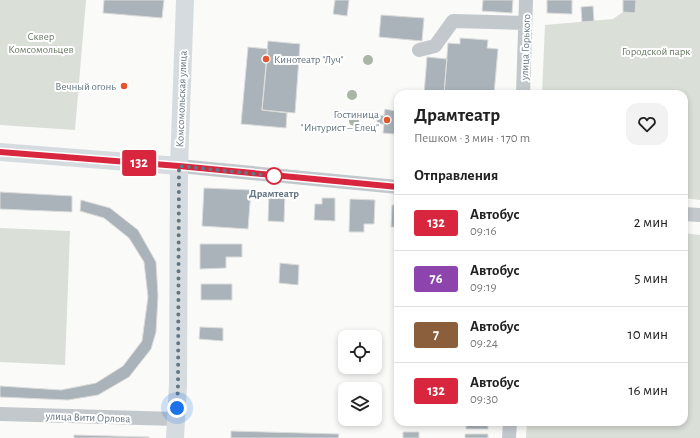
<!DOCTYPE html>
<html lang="ru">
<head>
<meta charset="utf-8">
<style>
  body { margin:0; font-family:"Alegreya Sans",sans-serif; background:#f2f2f2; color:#222; height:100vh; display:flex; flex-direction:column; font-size:15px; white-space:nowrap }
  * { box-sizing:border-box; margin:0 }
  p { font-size:13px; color:#767676 }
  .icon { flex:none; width:22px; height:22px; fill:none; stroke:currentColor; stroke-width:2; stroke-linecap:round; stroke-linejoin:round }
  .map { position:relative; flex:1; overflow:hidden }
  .details { position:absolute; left:394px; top:90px; width:294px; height:336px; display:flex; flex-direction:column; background:#fff; border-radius:12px; box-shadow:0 2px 6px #0003 }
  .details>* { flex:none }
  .badge { padding:0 8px; border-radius:3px; font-size:14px; line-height:26px }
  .controls { position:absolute; left:338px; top:330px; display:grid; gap:8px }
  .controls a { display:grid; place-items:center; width:44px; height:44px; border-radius:8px; background:#fff; box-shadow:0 2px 6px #0003; font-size:20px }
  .you { position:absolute; width:20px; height:20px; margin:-10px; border:3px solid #fff; border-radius:50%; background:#1a73e8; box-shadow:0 0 0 6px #1a73e833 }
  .map>.badge { position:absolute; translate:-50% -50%; box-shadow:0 0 0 2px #fff }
  h2 { padding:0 20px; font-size:15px; line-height:36px }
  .round { display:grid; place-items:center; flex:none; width:42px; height:42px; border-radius:12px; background:#f2f2f2 }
  .overview { display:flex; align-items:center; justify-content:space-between; height:68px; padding:0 20px }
  h1 { font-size:19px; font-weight:700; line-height:30px }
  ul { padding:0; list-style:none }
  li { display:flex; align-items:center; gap:12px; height:56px; padding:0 20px; border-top:1px solid #e0e0e0 }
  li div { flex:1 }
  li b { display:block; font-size:15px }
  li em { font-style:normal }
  li .badge { min-width:44px; font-weight:700; text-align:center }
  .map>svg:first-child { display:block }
  .green { fill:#dadfd7 }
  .building { fill:#aab3b9; stroke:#dcdcda }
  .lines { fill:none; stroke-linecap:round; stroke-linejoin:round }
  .minor { stroke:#c3c8cc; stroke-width:14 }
  .major { stroke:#d6dbdf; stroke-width:18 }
  .tree { fill:#aab4a7 }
  .line-casing { stroke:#fff; stroke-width:9 }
  .line { stroke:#d7263d; stroke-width:6 }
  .walk { stroke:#657683; stroke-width:4; stroke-dasharray:0 7.2 }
  .poi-dot { fill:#e4572e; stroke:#fff; stroke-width:1.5 }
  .stop-dot { fill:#fff; stroke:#d7263d; stroke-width:2 }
  .labels { text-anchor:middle; stroke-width:4; stroke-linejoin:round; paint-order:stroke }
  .park-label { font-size:11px; fill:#687a64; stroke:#fff }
  .street-label { font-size:11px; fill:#657683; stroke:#fff }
  .poi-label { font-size:11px; fill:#657683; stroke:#fff; text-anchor:end }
  .stop-label { font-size:11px; font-weight:bold; fill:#657683; stroke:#fff }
</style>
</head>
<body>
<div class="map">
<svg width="700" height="438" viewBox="0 0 700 438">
  <rect width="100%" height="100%" fill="#fafaf8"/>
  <path class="green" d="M0 0H86L75 130 0 125Z
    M636 0H700V200L684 198V94H542L545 25 613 19 623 12 635 13Z
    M0 228 70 231 65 365 0 362Z
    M684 233 700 235V438H526L527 422H684Z"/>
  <path class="building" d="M104 0H164L162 18 103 13Z
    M335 0H349L347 16 333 14Z
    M483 0H513L512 13 482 11Z
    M547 0H572V14L547 13Z
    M623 0H636L635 13 623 12Z
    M593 6 594 21 582 22 581 7Z
    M381 15 424 18 422 41 379 37Z
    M460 38 488 40 487 48 498 49 494 94H444L448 43 460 44Z
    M268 41 300 44 295 113 262 110Z
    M248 47 268 49 262 110 287 113 286 128 241 124Z
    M427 57 447 59 444 94H424Z
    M398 108V139L394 134 383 133 384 124H377V115L384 116 385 109 395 111Z
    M204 188 251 190 248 229 202 226Z
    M269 191 285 192 284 222 268 221Z
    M0 192 72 196V212L0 209Z
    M322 198H335V221L314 220 315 204H322Z
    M350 199 375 200 374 224H364V232H349Z
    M81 200 110 208 138 230 156 262 158 296 156 332 151 349 129 377 98 395 68 400 0 397V386L61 390 96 383 123 366 142 341 148 297 144 262 129 238 104 218 80 211Z
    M392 205H398V227H391Z
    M200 244H242V257H226V268L200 269Z
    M280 263 299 265 298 285 279 283Z
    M201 284H232V300H201Z
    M200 327 223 328V341L199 339Z
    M466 422H488V429H466Z
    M231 431 339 434 338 438H231Z
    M403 432H419V438H403Z
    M465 434H488V438H465Z
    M74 435 149 437V438H74Z"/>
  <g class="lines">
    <path class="minor" d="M419 50 435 46 453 21 525 23
      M523 94 526 0
      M179 166 398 187
      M684 214 700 215
      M0 414 176 419
      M509 438 510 422"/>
    <path class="major" d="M0 152 179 166
      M175 438 178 385 179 166 185 0"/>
  </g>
  <g class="tree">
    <circle cx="368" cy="60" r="5"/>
    <circle cx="352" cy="95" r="5"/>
    <circle cx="354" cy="121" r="5"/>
  </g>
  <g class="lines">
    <g class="line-casing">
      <path id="line" d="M0 152 179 166 398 187"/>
    </g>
    <use href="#line" class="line"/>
    <path class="walk" d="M177 408 178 385 179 166 274 176"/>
  </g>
  <g class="poi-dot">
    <circle cx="266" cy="59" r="4"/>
    <circle cx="124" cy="86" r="4"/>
    <circle cx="387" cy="120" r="4"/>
  </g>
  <circle class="stop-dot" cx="274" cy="176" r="8"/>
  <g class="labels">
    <g class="park-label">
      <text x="41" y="40">Сквер<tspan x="41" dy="13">Комсомольцев</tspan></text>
      <text x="656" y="55">Городской парк</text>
    </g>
    <g class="street-label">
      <text transform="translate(525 47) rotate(-88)" y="4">улица Горького</text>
      <text transform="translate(181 99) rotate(-88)" y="4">Комсомольская улица</text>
      <text transform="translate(88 417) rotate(2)" y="4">улица Вити Орлова</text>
    </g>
    <g class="poi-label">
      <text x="274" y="63" text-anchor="start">Кинотеатр "Луч"</text>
      <text x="116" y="90">Вечный огонь</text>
      <text x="379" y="118">Гостиница<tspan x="379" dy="13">"Интурист – Елец"</tspan></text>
    </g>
    <g class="stop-label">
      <text x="274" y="197">Драмтеатр</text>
    </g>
  </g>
</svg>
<div class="controls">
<a><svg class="icon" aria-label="locate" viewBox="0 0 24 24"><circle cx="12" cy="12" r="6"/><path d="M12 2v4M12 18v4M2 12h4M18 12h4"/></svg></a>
<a><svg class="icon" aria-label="layers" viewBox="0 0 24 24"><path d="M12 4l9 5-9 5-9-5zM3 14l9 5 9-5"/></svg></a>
</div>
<div class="you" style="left:177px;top:408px"></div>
<b class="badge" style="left:139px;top:163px;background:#d7263d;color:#fff">132</b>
<section class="details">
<div class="overview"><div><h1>Драмтеатр</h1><p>Пешком · 3 мин · 170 m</p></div><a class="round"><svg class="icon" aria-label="heart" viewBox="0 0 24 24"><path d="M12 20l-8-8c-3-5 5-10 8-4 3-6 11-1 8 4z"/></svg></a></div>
<h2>Отправления</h2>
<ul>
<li><span class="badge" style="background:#d7263d;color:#fff">132</span><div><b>Автобус</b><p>09:16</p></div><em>2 мин</em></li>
<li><span class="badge" style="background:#8e44ad;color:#fff">76</span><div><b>Автобус</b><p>09:19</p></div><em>5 мин</em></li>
<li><span class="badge" style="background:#8b5e3c;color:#fff">7</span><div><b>Автобус</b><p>09:24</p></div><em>10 мин</em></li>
<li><span class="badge" style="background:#d7263d;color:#fff">132</span><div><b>Автобус</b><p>09:30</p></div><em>16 мин</em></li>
</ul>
</section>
</div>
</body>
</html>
